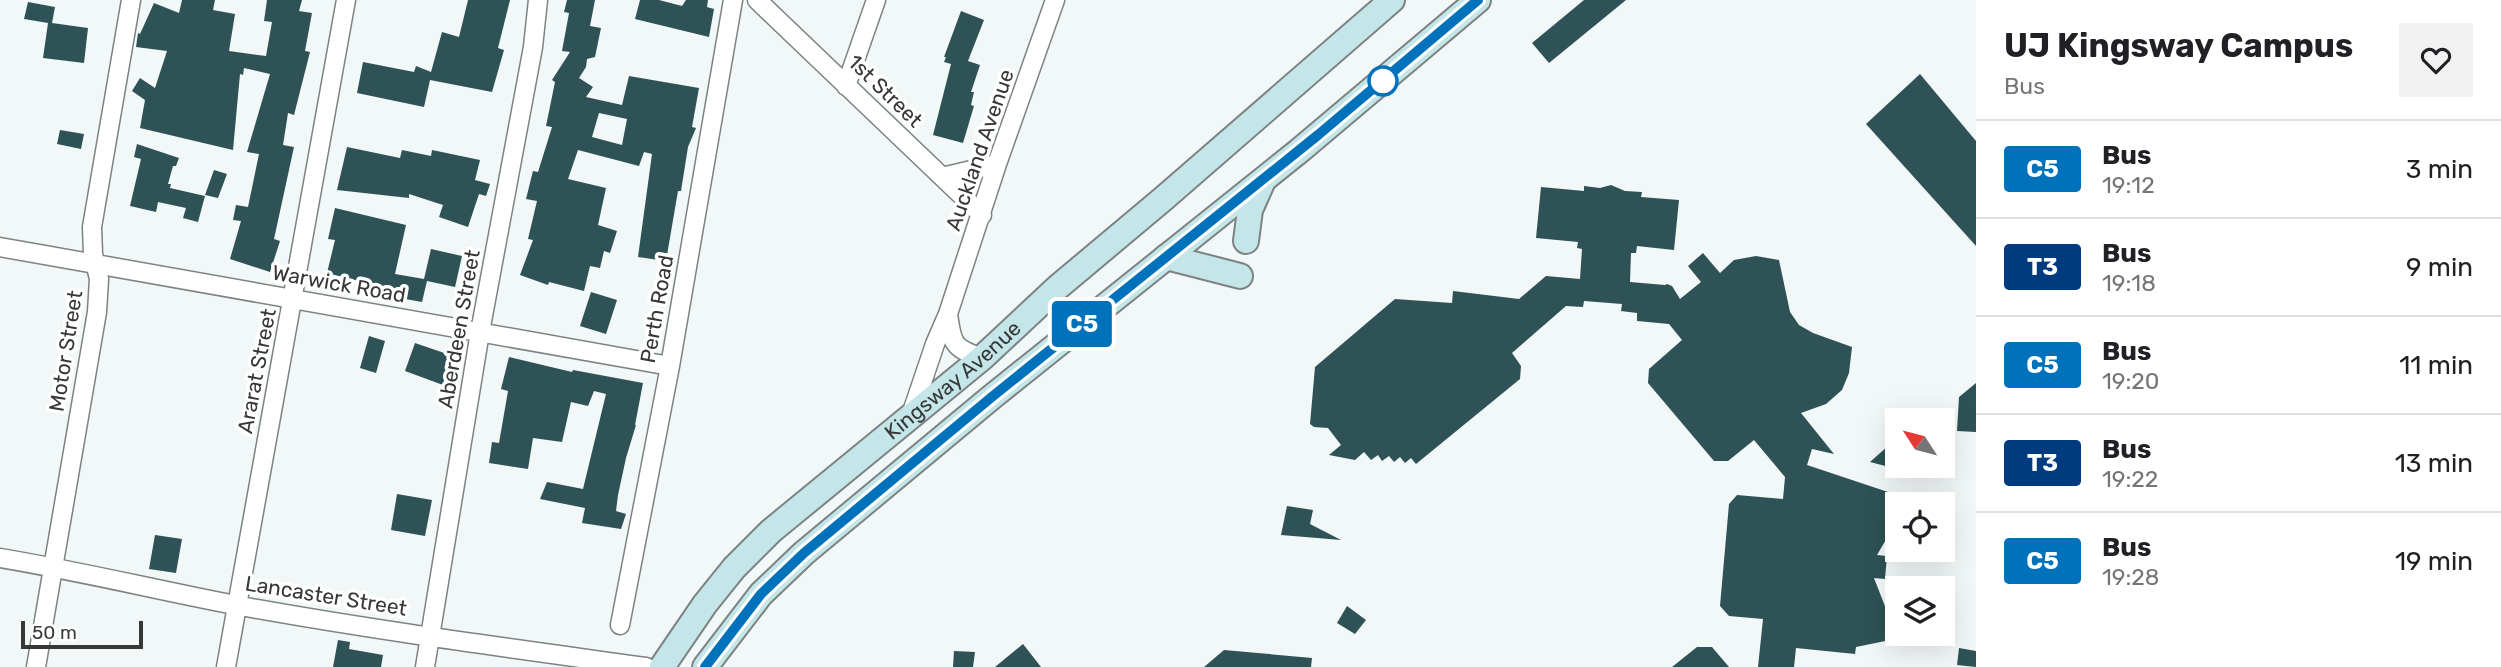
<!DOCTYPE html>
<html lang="en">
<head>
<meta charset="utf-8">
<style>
  body { margin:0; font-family:Rubik,sans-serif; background:#f2f2f2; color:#202124; height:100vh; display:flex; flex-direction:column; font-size:26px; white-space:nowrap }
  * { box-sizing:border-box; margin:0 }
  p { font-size:23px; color:#757577 }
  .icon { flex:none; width:38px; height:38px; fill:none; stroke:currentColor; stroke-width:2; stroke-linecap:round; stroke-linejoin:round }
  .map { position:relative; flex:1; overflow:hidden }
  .side { display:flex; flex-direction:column; background:#fff; width:525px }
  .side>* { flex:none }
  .badge { padding:0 14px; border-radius:5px; font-size:24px; line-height:46px }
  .needle { width:46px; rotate:306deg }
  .tools { position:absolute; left:1885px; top:408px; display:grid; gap:14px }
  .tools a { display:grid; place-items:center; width:70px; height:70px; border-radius:0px; background:#fff; box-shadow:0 7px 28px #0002; font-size:35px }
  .scale { position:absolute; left:21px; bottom:18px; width:122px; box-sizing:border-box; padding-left:7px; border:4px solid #363838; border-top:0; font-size:19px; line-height:24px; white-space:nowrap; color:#363838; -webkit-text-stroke:5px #fff; paint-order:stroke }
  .map>.badge { position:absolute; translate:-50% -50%; box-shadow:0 0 0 4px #fff }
  .round { display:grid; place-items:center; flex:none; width:74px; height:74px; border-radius:0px; background:#f2f2f2 }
  .overview { display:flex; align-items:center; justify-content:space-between; height:119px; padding:0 28px }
  h1 { font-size:33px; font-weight:700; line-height:52px }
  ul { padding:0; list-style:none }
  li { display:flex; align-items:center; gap:21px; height:98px; padding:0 28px; border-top:2px solid #e0e0e0 }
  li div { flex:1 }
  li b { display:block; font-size:26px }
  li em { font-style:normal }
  li .badge { min-width:77px; font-weight:700; text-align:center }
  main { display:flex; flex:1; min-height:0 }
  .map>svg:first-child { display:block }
  .building { fill:#2e5255; fill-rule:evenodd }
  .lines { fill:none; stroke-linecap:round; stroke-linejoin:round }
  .minor-casing { stroke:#7d8282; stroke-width:21 }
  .secondary-casing { stroke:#7d8282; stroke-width:28 }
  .minor { stroke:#fff; stroke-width:18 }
  .secondary { stroke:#c4e6e8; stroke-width:24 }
  .line-casing { stroke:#fff; stroke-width:16 }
  .line { stroke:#0072bc; stroke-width:10 }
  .stop-dot { fill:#fff; stroke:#0072bc; stroke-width:3.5 }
  .labels { text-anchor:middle; stroke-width:7; stroke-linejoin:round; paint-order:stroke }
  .street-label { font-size:21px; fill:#363838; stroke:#fff }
</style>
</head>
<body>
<main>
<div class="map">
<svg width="1976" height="667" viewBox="0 0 1976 667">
  <rect width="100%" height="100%" fill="#f2f7f8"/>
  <path class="building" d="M182 0H215L213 10 235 14 229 51 266 56 272 22 264 21 267 0H302L299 11 312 13 305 51 310 52 294 115 288 113 283 145 294 147 274 239 280 241 270 272 230 259 241 221 233 220 236 205 248 207 259 154 247 152 270 74 244 68 243 75 240 74 233 150 140 128 145 100 132 91 140 78 155 88 167 51 136 47 138 33 140 34 154 3 179 13Z
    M468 0H510L498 48 504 50 492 92 430 80 424 107 357 93 363 62 414 72 416 66 431 72 442 32 459 37Z
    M567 0H595L590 26 601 28 595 57 587 59 586 67 579 78 593 87 586 97 622 105 629 76 699 88 692 127 696 128 688 147 681 191H678L666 261 638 257 652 154 644 152 639 166 578 150 568 179 606 188 598 225 617 231 610 253 604 251 600 268 590 266 584 291 549 282 548 285 520 275 533 240 528 239 537 201 526 199 533 171 538 172 552 127 546 126 555 82 552 80 570 52 562 51 569 13 564 12ZM599 113 627 119 622 145 592 137Z
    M640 0H659L682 6 686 0H708L707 7 714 9 709 37 635 19Z
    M1584 0H1626L1549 63 1532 43Z
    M28 2 55 7 52 23 88 28 84 63 43 58 48 23 24 19Z
    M961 11 984 20 968 61 980 65 971 92H974L971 105 974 106 963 143 933 135 951 64 944 62 946 57H944Z
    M1920 74 1976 141V246L1866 124Z
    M60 130 84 134 81 149 57 144Z
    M137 144 179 158 176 166H173L168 184H171L170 188 205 196 198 222 183 218 186 208 158 202 156 212 130 206 141 159 134 157Z
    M347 147 400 158 402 150 431 156 432 150 480 160 475 180 490 184 486 196 479 194 468 227 439 217 443 205 409 194V198L337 190Z
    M214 170 227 174 218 198 205 195Z
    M1611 185 1625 191 1642 192 1641 197 1679 200 1674 250 1637 246 1636 253H1631L1630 282 1665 285 1667 284 1672 286 1680 299 1701 282 1688 266 1703 253 1720 273 1734 260 1756 256 1779 260 1790 312 1799 325 1813 333 1852 347 1849 373 1842 390 1826 404 1801 413 1834 454 1812 449 1807 465 1897 495V521L1877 555 1887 556 1885 579 1874 578 1895 632V639L1856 647 1855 654 1796 648 1794 667H1758L1763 619 1729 616 1720 606 1729 504 1737 495 1783 499 1785 477 1754 440 1728 461H1714L1648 383 1649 369 1682 340 1669 324 1637 321V313L1621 311 1622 304 1584 301 1583 307 1566 306 1512 353 1521 366 1520 379 1416 464 1411 458 1405 463 1400 457 1394 462 1389 456 1382 461 1378 455 1371 460 1364 452 1355 460 1329 455 1341 445 1328 428 1314 427 1310 424 1315 367 1395 299 1452 303 1453 291 1519 299 1546 276 1580 279 1582 249 1577 248 1578 242 1536 238 1541 187 1584 191V186L1600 188Z
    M335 208 406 225 395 274 424 279 431 249 462 256 455 287 427 281 422 302 394 297 395 290 327 273 335 240 328 239Z
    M591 292 617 300 606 334 580 326Z
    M369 336 385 341 376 373 360 368Z
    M415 343 453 356 443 385 405 371Z
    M509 357 572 372 573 370 643 383 635 425H636L626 458 618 495 616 511 626 514 621 529 582 523 585 508 540 499 547 482 583 489 606 394 594 391 588 406 571 402 562 442 533 438 528 469 489 463 492 442 499 443 508 391 501 389Z
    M1976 383V432L1957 431 1959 397Z
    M1897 438V469L1870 462Z
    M397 494 432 500 425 536 391 530Z
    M1287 506 1313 510 1310 524 1341 540 1281 535Z
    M155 535 182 539 176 573 149 569Z
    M1347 606 1366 620 1355 634 1337 623Z
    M338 640 350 642 349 649 383 655 381 667H333Z
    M1023 644 1041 667H995Z
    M1697 647H1712L1729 667H1672Z
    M1959 648 1976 651V667L1957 665Z
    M1224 650 1312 658 1311 667H1204Z
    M954 651 975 652 973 667H953Z"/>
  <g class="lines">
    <g class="minor-casing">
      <path id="minor" d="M757 0 982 215
        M846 86 876 0
        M942 177 997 164
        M0 247 670 366
        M948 314C952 344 953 348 982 358
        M911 415 935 344 948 314 997 164 1055 0
        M0 558C79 571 157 590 235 605 371 630 509 648 646 667
        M620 625 670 366 733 0
        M36 667 97 312 99 279 93 254 92 227 131 0
        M226 667 346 0
        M425 667 480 332 533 47 538 0"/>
    </g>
    <g class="secondary-casing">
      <g id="secondary">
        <path d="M1246 241 1250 210 1262 183"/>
        <path d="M1166 257 1240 276"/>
        <path id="s1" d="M662 667 705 604 734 568 771 531 982 358 1058 287 1163 199 1392 0"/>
        <path d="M705 667 761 594 804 553 993 396 1299 151 1478 0"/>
      </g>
    </g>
    <use href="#minor" class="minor"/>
    <use href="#secondary" class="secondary"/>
  </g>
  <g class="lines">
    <g class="line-casing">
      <path id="line" d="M705 667 761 594 804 553 993 396 1318 135 1478 0"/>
    </g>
    <use href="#line" class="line"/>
  </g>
  <circle class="stop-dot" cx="1383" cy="81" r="14"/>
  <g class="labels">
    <g class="street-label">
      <text transform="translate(885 91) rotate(44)" y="7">1st Street</text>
      <text transform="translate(980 150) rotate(-71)" y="7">Auckland Avenue</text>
      <text transform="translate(339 284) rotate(10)" y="7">Warwick Road</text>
      <text transform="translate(657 309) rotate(-80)" y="7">Perth Road</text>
      <text transform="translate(459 329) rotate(-80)" y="7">Aberdeen Street</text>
      <text transform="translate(66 351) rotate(-81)" y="7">Motor Street</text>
      <text transform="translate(257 371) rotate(-79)" y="7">Ararat Street</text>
      <text dy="7" stroke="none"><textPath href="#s1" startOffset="411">Kingsway Avenue</textPath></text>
      <text transform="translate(326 596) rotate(9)" y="7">Lancaster Street</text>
    </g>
  </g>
</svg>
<div class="tools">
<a><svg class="needle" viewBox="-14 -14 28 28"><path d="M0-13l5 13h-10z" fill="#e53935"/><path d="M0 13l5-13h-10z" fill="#757577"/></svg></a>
<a><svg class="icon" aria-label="locate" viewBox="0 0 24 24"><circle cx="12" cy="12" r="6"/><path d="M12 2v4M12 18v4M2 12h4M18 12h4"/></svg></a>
<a><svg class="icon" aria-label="layers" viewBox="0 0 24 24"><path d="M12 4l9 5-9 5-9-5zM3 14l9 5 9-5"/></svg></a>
</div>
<div class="scale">50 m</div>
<b class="badge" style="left:1082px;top:324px;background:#0072bc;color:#fff">C5</b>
</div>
<section class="side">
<div class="overview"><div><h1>UJ Kingsway Campus</h1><p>Bus</p></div><a class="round"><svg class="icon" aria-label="heart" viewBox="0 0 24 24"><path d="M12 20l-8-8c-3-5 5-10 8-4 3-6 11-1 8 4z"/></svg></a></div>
<ul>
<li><span class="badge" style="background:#0072bc;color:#fff">C5</span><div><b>Bus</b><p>19:12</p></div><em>3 min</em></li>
<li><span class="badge" style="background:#003b80;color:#fff">T3</span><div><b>Bus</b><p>19:18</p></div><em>9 min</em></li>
<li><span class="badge" style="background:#0072bc;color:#fff">C5</span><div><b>Bus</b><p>19:20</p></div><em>11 min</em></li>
<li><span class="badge" style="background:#003b80;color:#fff">T3</span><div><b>Bus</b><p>19:22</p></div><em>13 min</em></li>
<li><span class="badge" style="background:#0072bc;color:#fff">C5</span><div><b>Bus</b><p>19:28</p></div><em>19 min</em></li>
</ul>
</section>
</main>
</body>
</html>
